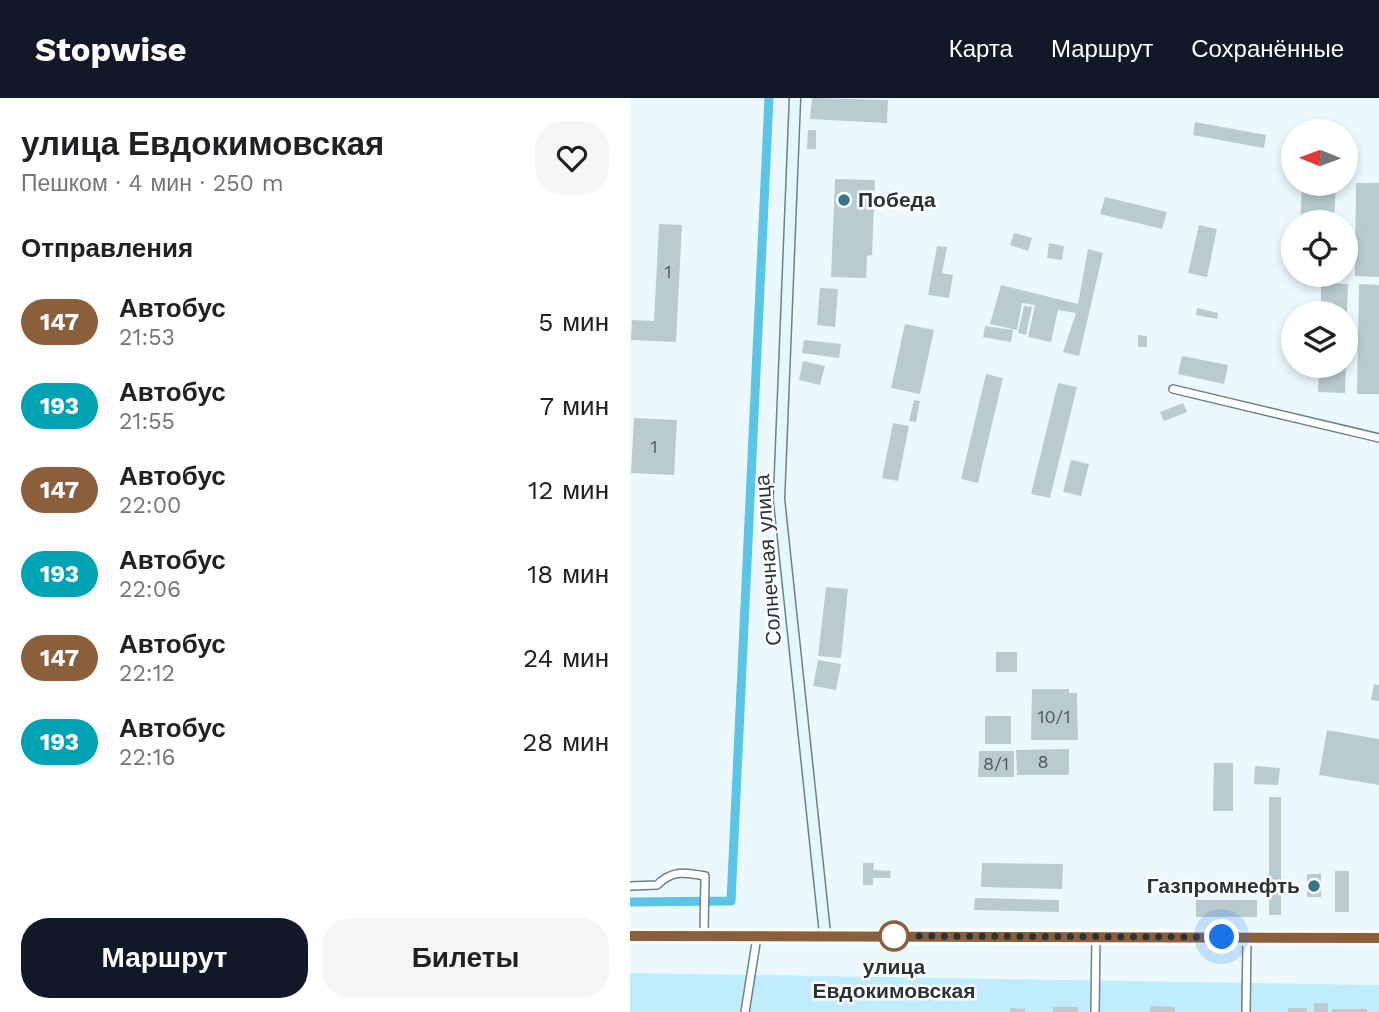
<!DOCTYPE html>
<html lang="ru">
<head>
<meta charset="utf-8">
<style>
  body { margin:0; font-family:"Work Sans",sans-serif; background:#f6f6f6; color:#202124; height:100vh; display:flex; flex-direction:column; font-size:26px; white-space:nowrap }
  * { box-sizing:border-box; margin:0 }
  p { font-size:23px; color:#757577 }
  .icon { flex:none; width:38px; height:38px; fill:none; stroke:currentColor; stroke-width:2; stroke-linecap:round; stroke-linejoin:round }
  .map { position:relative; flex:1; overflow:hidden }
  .sheet { display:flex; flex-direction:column; background:#fff; width:630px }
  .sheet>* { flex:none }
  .badge { padding:0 14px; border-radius:23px; font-size:24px; line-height:46px }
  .needle { width:46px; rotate:271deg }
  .buttons { position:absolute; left:651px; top:21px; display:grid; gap:14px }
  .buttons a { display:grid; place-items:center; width:77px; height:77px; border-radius:50%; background:#fff; box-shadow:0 4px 10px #0003; font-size:35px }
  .you { position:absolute; width:35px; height:35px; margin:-18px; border:5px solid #fff; border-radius:50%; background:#1a73e8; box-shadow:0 0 0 10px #1a73e833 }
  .map>.badge { position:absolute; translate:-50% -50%; box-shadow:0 0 0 4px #fff }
  h2 { padding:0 21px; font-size:26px; line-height:63px }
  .round { display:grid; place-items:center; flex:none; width:74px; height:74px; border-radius:28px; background:#f6f6f6 }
  .overview { display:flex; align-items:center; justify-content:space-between; height:119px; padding:0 21px }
  h1 { font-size:33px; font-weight:800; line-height:52px }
  .primary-button { display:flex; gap:14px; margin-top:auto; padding:14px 21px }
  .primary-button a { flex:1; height:80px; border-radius:28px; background:#111827; color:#fff; font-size:28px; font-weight:800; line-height:80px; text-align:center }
  .primary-button a+a { background:#f6f6f6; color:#202124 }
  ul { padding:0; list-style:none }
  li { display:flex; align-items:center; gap:21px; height:84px; padding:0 21px }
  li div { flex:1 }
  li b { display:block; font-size:26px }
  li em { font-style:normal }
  li .badge { min-width:77px; font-weight:700; text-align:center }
  header { display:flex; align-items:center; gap:42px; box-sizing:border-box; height:98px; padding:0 35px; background:#111827; color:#fff }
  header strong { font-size:33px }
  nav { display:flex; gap:38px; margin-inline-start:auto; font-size:24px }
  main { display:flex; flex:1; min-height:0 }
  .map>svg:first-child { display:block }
  .green { fill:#bfedfe }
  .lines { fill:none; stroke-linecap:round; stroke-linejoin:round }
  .canal { stroke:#5cc4e5; stroke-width:9 }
  .building { fill:#b9cbd1 }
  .minor-casing { stroke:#708186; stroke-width:10 }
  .secondary-casing { stroke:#708186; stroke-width:13 }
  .minor { stroke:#fff; stroke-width:7 }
  .secondary { stroke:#e2f7fe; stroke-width:10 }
  .line-casing { stroke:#fff; stroke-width:16 }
  .line { stroke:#8b5e3c; stroke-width:10 }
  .walk { stroke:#2c3335; stroke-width:7; stroke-dasharray:0 12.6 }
  .poi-dot { fill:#37768a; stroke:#fff; stroke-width:2.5 }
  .stop-dot { fill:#fff; stroke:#8b5e3c; stroke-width:3.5 }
  .labels { text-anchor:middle; stroke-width:5; stroke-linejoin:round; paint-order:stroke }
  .number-label { font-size:18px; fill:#4f595c }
  .poi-label { font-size:21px; font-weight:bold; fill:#2c3335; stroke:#fff; text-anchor:start }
  .street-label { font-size:21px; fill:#2c3335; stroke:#fff }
  .stop-label { font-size:21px; font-weight:bold; fill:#2c3335; stroke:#fff }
</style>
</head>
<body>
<header>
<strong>Stopwise</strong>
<nav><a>Карта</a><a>Маршрут</a><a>Сохранённые</a></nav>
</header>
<main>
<section class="sheet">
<div class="overview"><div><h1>улица Евдокимовская</h1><p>Пешком · 4 мин · 250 m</p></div><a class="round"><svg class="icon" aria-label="heart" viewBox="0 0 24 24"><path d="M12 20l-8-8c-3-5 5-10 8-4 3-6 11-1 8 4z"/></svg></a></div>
<h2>Отправления</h2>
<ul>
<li><span class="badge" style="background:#8b5e3c;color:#fff">147</span><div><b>Автобус</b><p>21:53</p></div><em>5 мин</em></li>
<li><span class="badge" style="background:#00a3b4;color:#fff">193</span><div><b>Автобус</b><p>21:55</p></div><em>7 мин</em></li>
<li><span class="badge" style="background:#8b5e3c;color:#fff">147</span><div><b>Автобус</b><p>22:00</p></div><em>12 мин</em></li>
<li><span class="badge" style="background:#00a3b4;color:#fff">193</span><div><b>Автобус</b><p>22:06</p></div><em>18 мин</em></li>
<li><span class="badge" style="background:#8b5e3c;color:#fff">147</span><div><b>Автобус</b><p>22:12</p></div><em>24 мин</em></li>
<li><span class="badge" style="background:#00a3b4;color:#fff">193</span><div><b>Автобус</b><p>22:16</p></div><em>28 мин</em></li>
</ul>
<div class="primary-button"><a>Маршрут</a><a>Билеты</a></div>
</section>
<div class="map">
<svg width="749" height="914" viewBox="0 0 749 914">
  <rect width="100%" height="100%" fill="#ebf9ff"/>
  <path class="green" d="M0 875 749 887V914H0Z"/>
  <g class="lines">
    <path class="canal" d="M0 804 101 803 139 0"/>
  </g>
  <path class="building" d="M182 0 258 2 257 25 180 21Z
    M565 24 636 37 634 50 563 37Z
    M178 32H186V51H177Z
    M205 81 245 82 242 157 237 158 236 180 201 179Z
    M726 85H749V179L725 178Z
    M672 86H706L704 124H670Z
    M475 99 537 114 532 131 470 116Z
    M29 126 52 127 46 244 1 242 2 222 24 223Z
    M569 127 587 131 577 179 558 175Z
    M384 135 402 140 398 153 380 147Z
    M419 145 434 148 432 162 417 160Z
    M307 148 317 149 312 175 323 177 319 200 298 197Z
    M458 151 473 155 449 258 433 254 446 215 428 212 421 244 398 239 405 207 392 205 387 232 360 226 371 187 448 206Z
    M691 185 718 186 717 215H691Z
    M729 186 749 187V296H727Z
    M190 190 208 191 205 229 187 227Z
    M394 208 402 209 396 237 388 235Z
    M567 210 588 215 587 221 566 217Z
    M275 226 304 232 290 296 261 290Z
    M355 228 383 232 381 244 353 239Z
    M508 237 517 238V249H508Z
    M174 242 211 246 209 260 172 255Z
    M552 258 598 267 594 286 548 276Z
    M173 263 195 268 190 287 169 282Z
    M689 268H716L715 295 688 294Z
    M356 276 373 280 348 385 331 381Z
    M428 285 447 289 420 400 401 396Z
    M284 302 290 303 286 324 279 323Z
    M553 305 557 314 534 323 530 314Z
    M4 320 47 322 44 377 1 375Z
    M263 325 279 328 268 383 252 380Z
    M441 362 459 366 451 398 433 394Z
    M196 489 218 491 211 560 188 558Z
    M366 554H387V574H366Z
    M188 562 211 566 206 592 183 588Z
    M744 586 749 587V603L741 602Z
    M402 591H439V595H447L448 642H401Z
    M355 618H381V646H355Z
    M697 632 749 641V687L689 677Z
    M439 651V677H387L386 652Z
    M349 653H384V679H348Z
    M584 665H603V713H583Z
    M625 668 650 670 648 687 624 686Z
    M639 699H651V817H639Z
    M233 765H244L243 772 261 773 260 780H243V787H233Z
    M352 765 433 766 432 791 351 789Z
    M705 773H719V814H705Z
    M677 776H691V799H677Z
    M345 800 429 802V814L344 812Z
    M566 802H627V819H566Z
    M684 905H698V914H684Z
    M521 908 545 909V914H520Z
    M423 909H448V914H423Z
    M380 910 395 911V914H380Z
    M658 910H676L677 914H658Z
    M702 911H737V914H702Z"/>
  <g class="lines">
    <g class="minor-casing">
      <path id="minor" d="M543 291 749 340
        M0 788 27 787C42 772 55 774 75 778L74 836
        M115 914 127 839
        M465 914 466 839
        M616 914 617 839"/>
    </g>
    <g class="secondary-casing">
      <path id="secondary" d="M165 0 149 401 195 836
        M0 838 749 840"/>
    </g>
    <use href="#minor" class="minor"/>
    <use href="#secondary" class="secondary"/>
  </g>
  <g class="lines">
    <g class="line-casing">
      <path id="line" d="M0 838 749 840"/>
    </g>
    <use href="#line" class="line"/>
    <path class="walk" d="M264 838 592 839"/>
  </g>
  <g class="poi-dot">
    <circle cx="214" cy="102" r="7"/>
    <circle cx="684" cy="788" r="7"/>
  </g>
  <circle class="stop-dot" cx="264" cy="838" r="14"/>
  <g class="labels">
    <g class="number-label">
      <text x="38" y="180">1</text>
      <text x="24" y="355">1</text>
      <text x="424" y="625">10/1</text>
      <text x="413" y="670">8</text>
      <text x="366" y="672">8/1</text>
    </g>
    <g class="poi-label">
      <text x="228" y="109">Победа</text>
      <text x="670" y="795" text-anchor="end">Газпромнефть</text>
    </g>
    <g class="street-label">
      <text transform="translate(138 462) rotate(-94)" y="7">Солнечная улица</text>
    </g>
    <g class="stop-label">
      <text x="264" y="876">улица<tspan x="264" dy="24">Евдокимовская</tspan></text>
    </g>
  </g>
</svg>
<div class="buttons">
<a><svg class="needle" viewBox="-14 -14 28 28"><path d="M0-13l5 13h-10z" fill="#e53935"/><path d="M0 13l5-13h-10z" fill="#757577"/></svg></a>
<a><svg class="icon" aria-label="locate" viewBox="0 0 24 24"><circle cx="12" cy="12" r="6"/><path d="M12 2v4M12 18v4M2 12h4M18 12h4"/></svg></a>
<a><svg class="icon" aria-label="layers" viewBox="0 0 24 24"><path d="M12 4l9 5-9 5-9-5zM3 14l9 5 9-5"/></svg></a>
</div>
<div class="you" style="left:592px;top:839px"></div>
</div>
</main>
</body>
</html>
